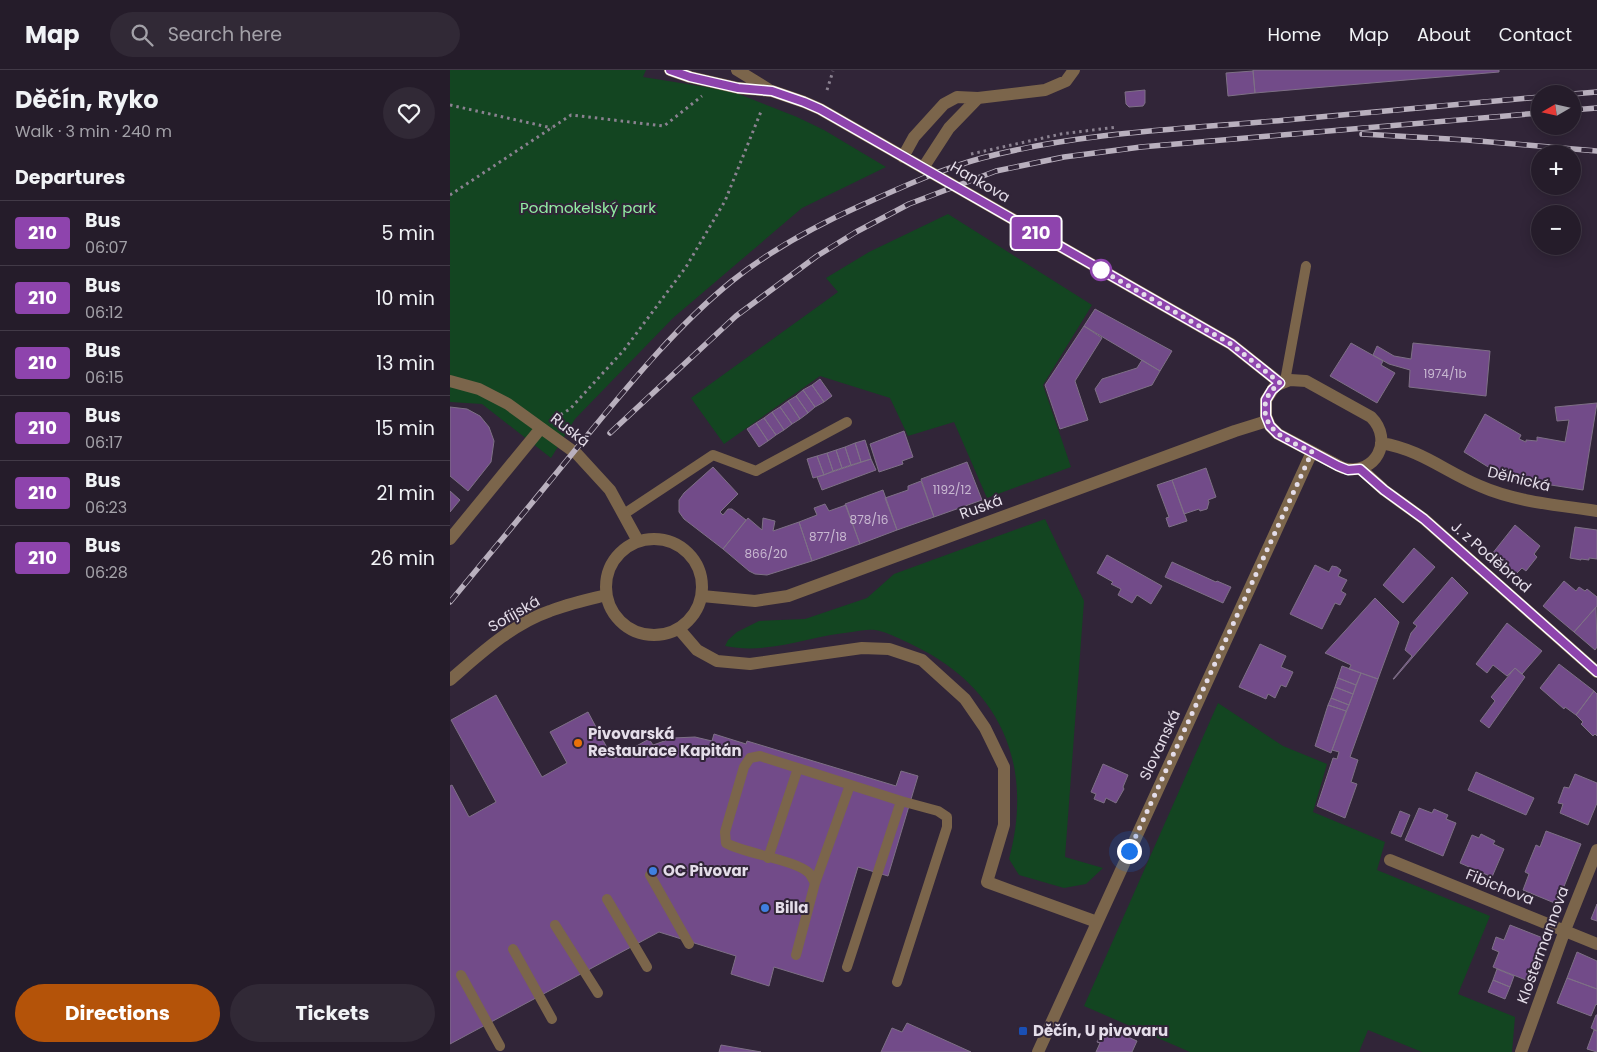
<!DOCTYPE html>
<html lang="en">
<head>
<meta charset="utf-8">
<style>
  body { margin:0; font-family:Poppins,sans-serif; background:#312936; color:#f1f3f6; height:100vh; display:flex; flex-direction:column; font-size:19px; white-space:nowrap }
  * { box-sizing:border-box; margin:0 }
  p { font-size:16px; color:#a3a1a8 }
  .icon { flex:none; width:28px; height:28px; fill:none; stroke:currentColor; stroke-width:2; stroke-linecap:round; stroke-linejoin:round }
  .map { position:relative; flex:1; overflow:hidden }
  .sheet { display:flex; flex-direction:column; background:#251c2a; width:450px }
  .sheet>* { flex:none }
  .badge { padding:0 10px; border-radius:4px; font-size:18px; line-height:32px }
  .needle { width:32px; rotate:261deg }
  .fabs { position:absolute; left:1081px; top:15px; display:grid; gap:10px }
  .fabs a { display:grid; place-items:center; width:50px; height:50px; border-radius:50%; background:#251c2a; box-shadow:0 2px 12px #0003,0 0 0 1px #423a47; font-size:25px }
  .you { position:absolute; width:25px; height:25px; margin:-12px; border:4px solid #fff; border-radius:50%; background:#1a73e8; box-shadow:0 0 0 8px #1a73e833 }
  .map>.badge { position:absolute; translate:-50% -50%; box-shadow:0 0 0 2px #fff }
  h2 { padding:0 15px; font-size:19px; line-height:45px }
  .round { display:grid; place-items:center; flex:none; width:52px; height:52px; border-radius:26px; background:#312936 }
  .head { display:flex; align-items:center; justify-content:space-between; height:85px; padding:0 15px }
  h1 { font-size:24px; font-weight:700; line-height:38px }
  .action { display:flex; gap:10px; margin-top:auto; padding:10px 15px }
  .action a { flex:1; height:58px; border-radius:30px; background:#b45309; color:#fff; font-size:20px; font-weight:700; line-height:58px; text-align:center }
  .action a+a { background:#312936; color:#f1f3f6 }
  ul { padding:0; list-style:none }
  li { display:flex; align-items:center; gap:15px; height:65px; padding:0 15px; border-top:1px solid #423a47 }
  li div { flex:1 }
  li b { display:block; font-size:19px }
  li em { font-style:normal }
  li .badge { min-width:55px; font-weight:700; text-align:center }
  header { display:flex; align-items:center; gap:30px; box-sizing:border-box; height:70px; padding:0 25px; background:#251c2a; border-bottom:1px solid #423a47 }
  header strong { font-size:24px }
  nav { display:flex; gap:28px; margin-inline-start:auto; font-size:18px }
  .search { width:350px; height:45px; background:#312936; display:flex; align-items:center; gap:12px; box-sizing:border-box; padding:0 18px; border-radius:28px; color:#a3a1a8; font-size:19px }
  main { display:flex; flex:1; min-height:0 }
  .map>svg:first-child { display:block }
  .green { fill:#134521 }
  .building { fill:#724b89; stroke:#7e7086 }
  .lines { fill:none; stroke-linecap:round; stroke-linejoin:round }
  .path { stroke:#8b8291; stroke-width:3; stroke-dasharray:2.5 4; stroke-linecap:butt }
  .lane { stroke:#7b654b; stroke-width:10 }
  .street { stroke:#7b654b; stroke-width:12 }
  .rail-casing { stroke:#b9b0be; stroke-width:5.5 }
  .rail { stroke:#312538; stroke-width:4; stroke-dasharray:11; stroke-linecap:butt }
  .line-casing { stroke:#fff; stroke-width:11 }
  .line { stroke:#8e44ad; stroke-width:8 }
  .walk { stroke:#e4dde9; stroke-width:5; stroke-dasharray:0 9 }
  .stop-dot { fill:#fff; stroke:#8e44ad; stroke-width:2.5 }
  .food-dot { fill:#e8710a; stroke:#312538; stroke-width:2 }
  .shop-dot { fill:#3f7fe0; stroke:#312538; stroke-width:2 }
  .transit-dot { fill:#1a4fb4; stroke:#312538; stroke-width:2 }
  .labels { text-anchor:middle; stroke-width:4; stroke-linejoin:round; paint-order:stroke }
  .number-label { font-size:12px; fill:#c8b8d1 }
  .street-label { font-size:15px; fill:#e4dde9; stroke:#312538 }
  .park-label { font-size:15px; fill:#91eda2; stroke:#312538 }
  .poi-label { font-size:15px; font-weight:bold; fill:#e4dde9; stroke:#312538; text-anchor:start }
</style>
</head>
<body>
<header>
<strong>Map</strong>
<div class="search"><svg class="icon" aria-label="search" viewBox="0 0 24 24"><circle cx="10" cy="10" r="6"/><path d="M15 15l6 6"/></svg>Search here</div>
<nav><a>Home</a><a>Map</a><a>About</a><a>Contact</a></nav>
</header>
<main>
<section class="sheet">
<div class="head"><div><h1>Děčín, Ryko</h1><p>Walk · 3 min · 240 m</p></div><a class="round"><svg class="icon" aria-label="heart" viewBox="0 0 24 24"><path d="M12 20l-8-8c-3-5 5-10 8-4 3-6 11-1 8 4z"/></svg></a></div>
<h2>Departures</h2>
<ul>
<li><span class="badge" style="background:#8e44ad;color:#fff">210</span><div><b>Bus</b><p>06:07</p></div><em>5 min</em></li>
<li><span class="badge" style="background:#8e44ad;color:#fff">210</span><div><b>Bus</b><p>06:12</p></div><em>10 min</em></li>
<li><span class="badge" style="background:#8e44ad;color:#fff">210</span><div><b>Bus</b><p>06:15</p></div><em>13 min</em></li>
<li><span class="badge" style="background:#8e44ad;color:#fff">210</span><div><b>Bus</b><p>06:17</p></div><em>15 min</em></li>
<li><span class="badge" style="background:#8e44ad;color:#fff">210</span><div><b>Bus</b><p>06:23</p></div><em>21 min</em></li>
<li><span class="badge" style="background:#8e44ad;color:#fff">210</span><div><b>Bus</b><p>06:28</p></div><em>26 min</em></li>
</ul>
<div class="action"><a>Directions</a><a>Tickets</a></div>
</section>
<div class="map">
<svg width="1147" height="982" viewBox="0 0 1147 982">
  <rect width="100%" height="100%" fill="#312538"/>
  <path class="green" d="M0 0H196L193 7 281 21 347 47 374 60 436 97 352 138 223 248 125 349 101 388 32 334 0 332Z
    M498 144 642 235 593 315 621 397 537 428 504 352 458 366 440 328 370 306 274 374 241 328 388 222 376 208 419 182Z
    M595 449 634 531 615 787 653 798 636 814 614 818 569 805 559 789C582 704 557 629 480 584 467 577 439 562 425 560 418 559 409 561 402 562 359 566 319 585 275 576L278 570 287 562 309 551 355 549 417 528 444 504Z
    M768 633 833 676 877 694 863 742 935 772 927 800 1040 846 1008 924 1065 947 1062 982H972L918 960 909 982H740L634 936Z"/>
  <path class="building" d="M803 0H1049V2L805 23Z
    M803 1 805 23 778 26 776 3Z
    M695 20V33L693 36 679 37 676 34 675 22Z
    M645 239 722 281 710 301 634 256Z
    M634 256 652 268 625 311 638 350 610 359 595 315Z
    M901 273 933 291 931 295 945 303 927 333 880 306Z
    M963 273 1040 281 1036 326 959 317 960 300 939 294 923 285 927 276 944 286 961 289Z
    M692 290 710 301 702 315 650 333 645 319 652 309 687 298Z
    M370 309 382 326 374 332 362 315Z
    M362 315 374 332 365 337 353 320Z
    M353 320 365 337 358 343 346 326Z
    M346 326 358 343 350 349 338 331Z
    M338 331 350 349 342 354 330 337Z
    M1147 333 1133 420 1056 408 1014 382 1035 344 1071 365 1069 369 1076 372V370L1087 371V367L1115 372 1119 350 1107 351 1105 337Z
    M0 337 17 339 30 346 39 357 44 371 41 392 18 421 0 406Z
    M330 337 342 354 334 360 322 342Z
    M322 342 334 360 326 365 314 348Z
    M314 348 326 365 318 371 306 353Z
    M306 353 318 371 309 377 297 359Z
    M454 361 463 387 452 391 453 394 429 402 420 374Z
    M415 370 421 389 411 392 405 373Z
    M405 373 411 392 401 395 395 377Z
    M395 377 401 395 392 398 386 380Z
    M386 380 392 398 383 401 377 383Z
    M377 383 383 401 374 405 367 386Z
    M367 386 374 405 363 408 357 389Z
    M421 389 426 400 372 420 367 407Z
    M517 392 532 430 484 447 471 409Z
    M263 397 288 424 270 442 273 445 278 439H282L296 450 273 479 234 449 229 442V430L234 423Z
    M756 398 766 427 758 430 759 432 757 439 750 441 749 439 734 444 722 410Z
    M722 410 737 451 719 457 716 448 719 447 707 415Z
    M471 411 484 447 447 460 435 428 458 420V416Z
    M433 420 447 460 410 474 395 434Z
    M0 421 10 430 0 442Z
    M375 434 379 441 396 435 410 474 362 491 349 452 367 445 364 438Z
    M298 448 312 460 313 448 325 451 323 461 349 452 362 491 317 505 305 504 299 501 273 479Z
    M1065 455 1090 476 1084 484 1087 487 1076 501 1072 498 1066 504 1042 484Z
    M1125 457 1147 460V489L1139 488V490L1131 489V490L1120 488Z
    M964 478 985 497 953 533 933 515Z
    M657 485 712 516 701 534 687 525 682 533 668 525 671 519 661 514 663 512 647 503Z
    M722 492 766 512 767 511 781 517 773 533 715 507Z
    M865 495 879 502 882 496 887 497 891 500 888 506 897 510 891 521 896 524 890 535 885 533 872 559 840 544Z
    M1002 507 1018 523 944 609H943L962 586 955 580 961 563 967 556 963 553Z
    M1114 511 1126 521 1129 517 1135 521 1137 519 1147 527V536L1124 562 1093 536Z
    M925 528 949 552 928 609 899 599 901 595 875 583Z
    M1146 537 1147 577 1145 580 1124 562Z
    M1057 553 1092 581 1072 604 1065 598 1057 606 1043 595 1037 603 1026 594Z
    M810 574 836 586 831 597 843 602 836 617 831 615 825 628 818 624 816 629 789 617Z
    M1109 594 1144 621 1126 645 1115 637 1114 639 1090 618Z
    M892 596 911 603 906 615 888 608Z
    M1065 598 1075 607 1039 658 1030 651 1045 631 1041 627Z
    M911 603 928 609 900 687 908 690 901 712 907 714 895 748 867 736 883 688 887 689 889 682 882 680Z
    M888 608 906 615 903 624 885 617Z
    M885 617 903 624 899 635 881 628Z
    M1144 621 1147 624V666L1145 664 1143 666 1131 654 1133 652 1126 645Z
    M46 625 92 707 117 693 100 662 138 642 163 689 199 669 203 675 223 668 245 667 262 671 264 664 296 674 297 671 446 716 451 701 468 706 438 806 408 797 373 912 324 897 319 916 281 904 286 886 209 862 0 974V716L2 715 19 747 46 732 1 650Z
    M881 628 899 635 896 641 878 635Z
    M878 635 896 641 881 683 865 676Z
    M653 694 678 705 673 717 674 719 666 733 656 728 654 733 644 729 646 724 641 722Z
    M1026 702 1084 728 1076 745 1018 720Z
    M1125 704 1147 713V733L1138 755 1110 743 1113 734 1108 733 1114 717 1119 718Z
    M969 738 982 743 984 739 998 745 996 749 1006 753 993 786 955 770Z
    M950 741 960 745 951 767 941 763Z
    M1096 761 1131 774 1107 834 1073 820 1079 804 1075 802 1086 775 1090 777Z
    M1031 764 1045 771 1043 774 1054 779 1042 807 1010 793 1022 765 1029 768Z
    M1147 834V851L1141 849Z
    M1060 855 1093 868 1076 910 1043 897 1049 882 1042 879 1046 867 1054 870Z
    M1127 882 1147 891V919L1117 908Z
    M1047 899 1064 906 1060 917 1043 910Z
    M1117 908 1147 919V935L1146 934 1141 946 1107 933Z
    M1043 910 1060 917 1055 929 1038 922Z
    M1146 945H1147V961L1141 958Z
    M457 953 521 982H431L442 958 452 962Z
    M654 956 687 971 682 982H646L650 973 647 972Z
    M1144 960 1147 961V982L1137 979Z
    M271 975 311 982H269Z"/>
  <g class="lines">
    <path class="path" d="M377 20 383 1
      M0 35 102 58
      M521 84 611 64 667 57
      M0 125 121 45 214 56 252 26
      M105 348 120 339 174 280 236 197 275 131 312 39"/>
    <path class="lane" d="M835 311 856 196
      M174 444 263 385 306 401 397 352
      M318 788 348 698
      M200 805 239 874
      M365 813C363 810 361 805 359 803 346 790 296 784 276 773L275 762 294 697 300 688 310 686 451 731 488 741 497 747V757L447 912
      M157 829 197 897
      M105 855 148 923
      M63 879 102 949
      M346 885 365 813 400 715
      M397 897 451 731
      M11 905 50 976"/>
    <path class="street" d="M220 0 240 7 288 18 322 21 354 32 370 39 781 274 830 313
      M287 0 318 19
      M453 87 464 67 494 34 507 27 528 28 595 20 616 11 624 0
      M473 98 499 58 528 28
      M840 310 856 311 921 347C944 370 926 406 893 398L828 364 820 356 816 346V330L825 316Z
      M0 311 29 319 58 334 127 384 160 420 188 471
      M931 373C972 380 994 401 1030 416 1066 432 1108 435 1147 441
      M911 399 934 420 974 449 1147 602
      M156 517a48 48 0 1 1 96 0a48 48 0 1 1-96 0Z
      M0 469 91 358
      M252 526 305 531 338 526 785 361 817 351
      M229 559 247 580 267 591 300 594 412 578 439 579 472 590 515 629 535 658 554 697V755L537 812 647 852
      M0 610C30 584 62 554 100 541 118 534 137 530 156 525
      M940 790 1147 874
      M588 982 862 382
      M1071 982 1115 860 1147 780"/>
    <g class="rail-casing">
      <path id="rail" d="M1122 24 1147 22
        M1122 40 1147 38
        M912 64 1017 70 1147 81
        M160 363 286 246 367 186 406 162 459 134 546 101 614 87 691 77 1090 43
        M0 532C42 481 84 431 126 379 174 321 223 259 282 211 322 179 367 155 414 134 452 117 491 99 532 88 632 62 734 59 836 50 921 43 1005 34 1090 27"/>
    </g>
    <use href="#rail" class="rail"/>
  </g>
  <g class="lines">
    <g class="line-casing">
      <path id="line" d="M220 0 240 7 288 18 322 21 354 32 370 39 781 274 830 313 822 320 816 330V346L820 356 828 364 888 396 898 400 910 399 934 420 974 449 1147 602"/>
    </g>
    <use href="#line" class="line"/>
    <path class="walk" d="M651 200 649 199 781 274 830 313C822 319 816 326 815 336 813 363 843 372 862 382L679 781"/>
  </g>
  <circle class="stop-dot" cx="651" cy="200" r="10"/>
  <circle class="food-dot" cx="128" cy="673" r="5"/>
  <g class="shop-dot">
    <circle cx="203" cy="801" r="5"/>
    <circle cx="315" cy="838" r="5"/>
  </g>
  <rect class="transit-dot" x="568" y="956" width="10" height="10" rx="2.5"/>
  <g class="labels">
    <g class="number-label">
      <text x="995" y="308">1974/1b</text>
      <text x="502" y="424">1192/12</text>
      <text x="419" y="454">878/16</text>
      <text x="378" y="471">877/18</text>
      <text x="316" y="488">866/20</text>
    </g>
    <g class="street-label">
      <text transform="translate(530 112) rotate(30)" y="5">Hankova</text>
      <text transform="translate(120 360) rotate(38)" y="5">Ruská</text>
      <text transform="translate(1069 409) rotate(14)" y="5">Dělnická</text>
      <text transform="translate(531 437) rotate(-20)" y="5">Ruská</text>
      <text transform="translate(1041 487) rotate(41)" y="5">J. z Poděbrad</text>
      <text transform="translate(64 544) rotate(-30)" y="5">Sofijská</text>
      <text transform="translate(710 675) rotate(-65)" y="5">Slovanská</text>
      <text transform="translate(1050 817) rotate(22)" y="5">Fibichova</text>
      <text transform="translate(1093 875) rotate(-70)" y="5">Klostermannova</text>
    </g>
    <g class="park-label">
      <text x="138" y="143">Podmokelský park</text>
    </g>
    <g class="poi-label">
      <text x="138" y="669">Pivovarská<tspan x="138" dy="17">Restaurace Kapitán</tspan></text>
      <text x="213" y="806">OC Pivovar</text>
      <text x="325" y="843">Billa</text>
      <text x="583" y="966">Děčín, U pivovaru</text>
    </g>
  </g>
</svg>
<div class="fabs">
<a><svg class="needle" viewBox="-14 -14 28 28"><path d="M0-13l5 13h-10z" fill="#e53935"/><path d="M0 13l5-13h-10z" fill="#a3a1a8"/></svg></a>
<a>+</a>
<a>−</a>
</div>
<div class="you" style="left:679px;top:781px"></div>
<b class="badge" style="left:586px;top:163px;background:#8e44ad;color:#fff">210</b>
</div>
</main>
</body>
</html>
